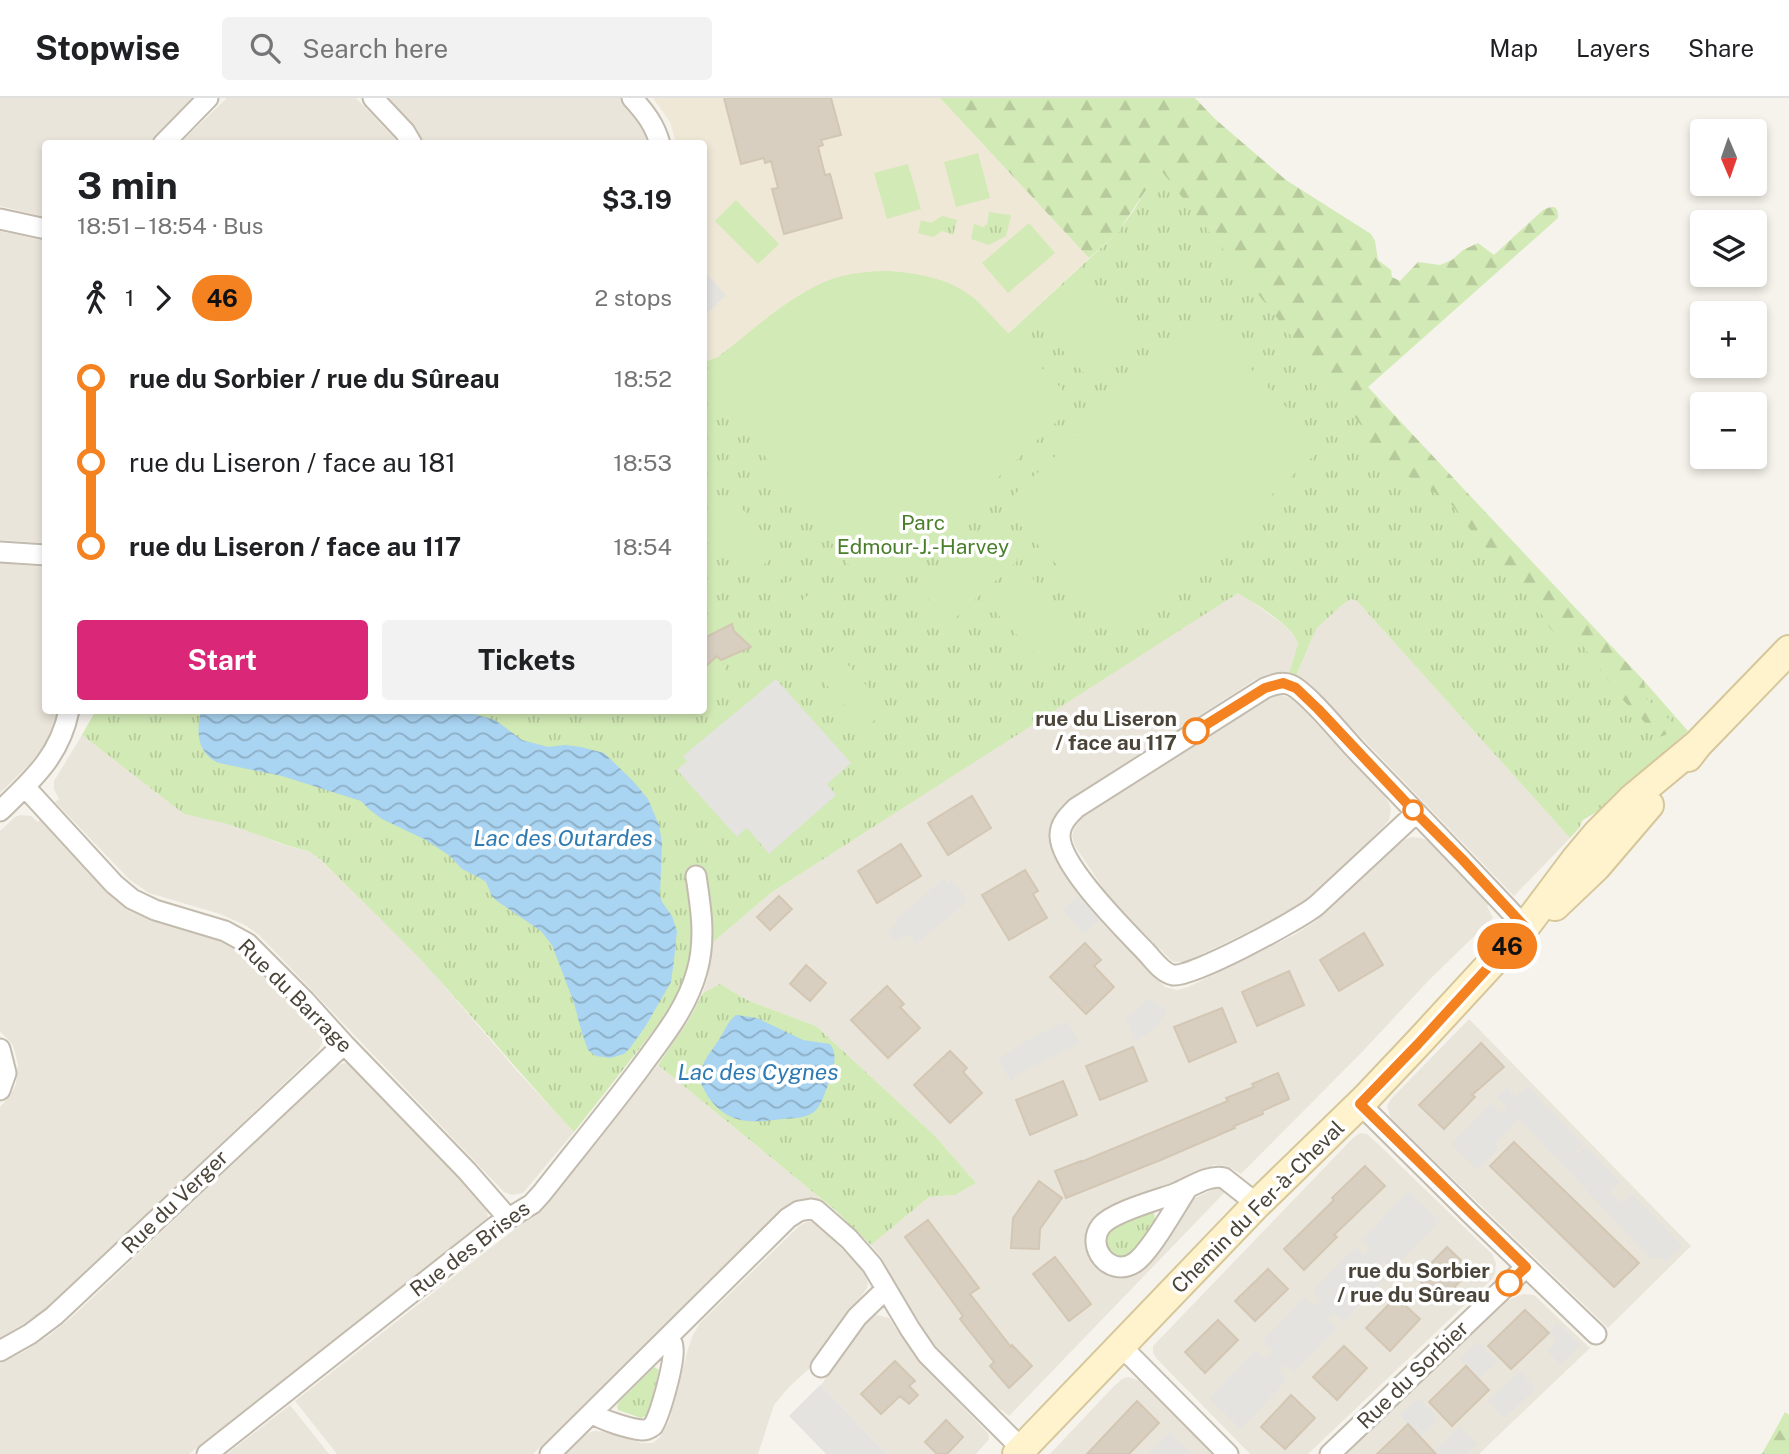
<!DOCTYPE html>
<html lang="en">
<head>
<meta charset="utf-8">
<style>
  body { margin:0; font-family:"Public Sans",sans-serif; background:#f2f2f2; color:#202124; height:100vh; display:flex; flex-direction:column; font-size:26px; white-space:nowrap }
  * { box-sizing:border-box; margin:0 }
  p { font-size:23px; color:#757577 }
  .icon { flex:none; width:38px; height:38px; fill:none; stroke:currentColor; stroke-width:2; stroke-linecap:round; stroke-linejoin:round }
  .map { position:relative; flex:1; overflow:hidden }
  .panel { position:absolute; left:42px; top:42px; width:665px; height:574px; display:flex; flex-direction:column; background:#fff; border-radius:7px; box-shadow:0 4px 10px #0003 }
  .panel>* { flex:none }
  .badge { padding:0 14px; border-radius:23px; font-size:24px; line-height:46px }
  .needle { width:46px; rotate:178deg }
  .fabs { position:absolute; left:1690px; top:21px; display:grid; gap:14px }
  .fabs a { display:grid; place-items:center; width:77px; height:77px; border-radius:7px; background:#fff; box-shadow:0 4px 10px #0003; font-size:35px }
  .map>.badge { position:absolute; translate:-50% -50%; box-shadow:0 0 0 4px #fff }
  .legs { display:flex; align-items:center; gap:10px; height:77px; padding:0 35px; font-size:23px }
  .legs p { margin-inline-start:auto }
  .overview { display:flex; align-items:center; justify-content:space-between; height:119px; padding:0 35px }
  h1 { font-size:38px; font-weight:700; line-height:52px }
  .button { display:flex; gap:14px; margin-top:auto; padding:14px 35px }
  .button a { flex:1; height:80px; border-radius:7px; background:#db2777; color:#fff; font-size:28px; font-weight:700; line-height:80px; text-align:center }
  .button a+a { background:#f2f2f2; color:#202124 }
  ul { padding:0 35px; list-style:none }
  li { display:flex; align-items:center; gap:24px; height:84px; font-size:26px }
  li i { display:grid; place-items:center; width:10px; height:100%; margin:0 9px; background:currentColor }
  li i::after { content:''; width:18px; height:18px; margin:-9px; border:5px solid; border-radius:50%; background:#fff }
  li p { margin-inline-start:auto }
  li:first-child i { background:linear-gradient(#0000 50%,currentColor 0) }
  li:last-child i { background:linear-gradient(currentColor 50%,#0000 0) }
  header { display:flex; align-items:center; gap:42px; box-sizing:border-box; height:98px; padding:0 35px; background:#fff; border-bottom:2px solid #e0e0e0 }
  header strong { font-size:33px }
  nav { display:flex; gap:38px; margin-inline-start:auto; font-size:24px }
  .search { width:490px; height:63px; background:#f2f2f2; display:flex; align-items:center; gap:18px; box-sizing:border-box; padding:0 24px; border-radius:7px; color:#757577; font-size:26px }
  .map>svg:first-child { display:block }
  .residential { fill:#eae5da }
  .education { fill:#efe8d6 }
  .grass { fill:url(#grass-tufts) }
  .forest { fill:url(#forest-firs) }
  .pitch { fill:#d2eab5 }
  .parking { fill:#e5e3e0 }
  .water { fill:url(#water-waves) }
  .building { fill:#d8cfc1; stroke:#d3c7b4; stroke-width:2 }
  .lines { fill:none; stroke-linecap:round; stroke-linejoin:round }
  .street-casing { stroke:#c2bbae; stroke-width:23 }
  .secondary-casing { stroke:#d6c79b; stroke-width:32 }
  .street { stroke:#fff; stroke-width:19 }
  .secondary { stroke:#fff3cd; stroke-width:28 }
  .line-1-casing { stroke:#fff; stroke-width:16 }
  .line-1 { stroke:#f58220; stroke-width:10 }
  .stop-1-dot { fill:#fff; stroke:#f58220; stroke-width:3.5 }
  .labels { text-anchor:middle; stroke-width:7; stroke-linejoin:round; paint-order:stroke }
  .park-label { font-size:21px; fill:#4a7f2a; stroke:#fff }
  .stop-label { font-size:21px; font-weight:bold; fill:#4b4439; stroke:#fff; text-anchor:end }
  .street-label { font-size:21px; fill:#4b4439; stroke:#fff }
  .water-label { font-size:23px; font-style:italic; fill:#2e7ab2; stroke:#fff }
</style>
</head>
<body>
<header>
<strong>Stopwise</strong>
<div class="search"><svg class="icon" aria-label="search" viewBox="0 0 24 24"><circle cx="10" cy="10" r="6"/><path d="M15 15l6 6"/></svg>Search here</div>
<nav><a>Map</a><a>Layers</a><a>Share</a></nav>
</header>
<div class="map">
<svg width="1789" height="1356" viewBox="0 0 1789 1356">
  <defs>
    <pattern id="grass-tufts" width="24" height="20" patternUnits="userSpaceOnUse" patternTransform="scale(1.75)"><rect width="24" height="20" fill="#d2eab5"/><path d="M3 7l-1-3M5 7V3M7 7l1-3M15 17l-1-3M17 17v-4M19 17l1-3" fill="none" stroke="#b6ca9c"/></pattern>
    <pattern id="forest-firs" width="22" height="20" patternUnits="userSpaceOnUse" patternTransform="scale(1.75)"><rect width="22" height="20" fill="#d2eab5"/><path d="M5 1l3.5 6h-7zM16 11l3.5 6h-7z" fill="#b6ca9c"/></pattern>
    <pattern id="water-waves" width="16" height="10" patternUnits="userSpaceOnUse" patternTransform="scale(1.75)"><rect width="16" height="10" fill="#a9d4f2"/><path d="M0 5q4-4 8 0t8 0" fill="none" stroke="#8caec5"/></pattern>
  </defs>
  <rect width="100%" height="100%" fill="#f6f3ec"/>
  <path class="residential" d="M0 0H194L149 45 46 46 45 119 0 108Z
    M227 0H356L399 45H180Z
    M388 0H623L641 19 652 45H424L416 30Z
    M0 133 45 143V445L0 442Z
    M0 465 45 469 46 612 59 613 55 628 44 650 34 662 0 695Z
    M1238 494 1283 526 1297 541 1298 545 1289 576H1268L1256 581 1074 698 1061 708 1055 717 1050 730V746L1053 756 1079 798 1102 825 1153 877 1165 889 1177 892 1188 889 1294 837 1316 823 1397 747 1406 741 1411 739 1421 740 1429 743 1489 806 1487 808 1493 820 1430 881 1364 952 1241 1076 1227 1068 1214 1067 1104 1113 1100 1117 1108 1176 1118 1178H1129L1137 1175 1149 1166 1191 1102 1214 1091 1221 1090 1226 1093 1009 1318 1003 1313 995 1309 934 1246 902 1198 881 1159 871 1147 929 1099 955 1097 976 1085 935 1038 816 928 747 902 720 886 703 895 708 878 711 846 772 794Z
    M1351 501 1357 503 1570 740 1514 798 1309 585 1296 578 1316 531 1342 507Z
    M1279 597 1288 599 1295 603 1384 697 1389 705 1391 712 1389 722 1382 730 1332 779 1308 801 1290 814 1185 864H1173L1131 823 1105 793 1075 748 1072 738 1074 731 1082 720 1267 602Z
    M82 637 184 716 221 723 240 729 281 746 313 755 393 833 433 875 517 973 574 1034 523 1095 512 1097 504 1094 259 837 245 827 220 816 149 795 130 782 55 704 59 701 54 691V683Z
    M21 717 31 718 38 724 41 721 112 798 127 809 154 822 222 841 241 852 268 878 318 931 322 936 323 943 318 953 70 1189 39 1216 0 1240V1009L10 998 16 986 18 966 13 947 0 933V733L15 719Z
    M1469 921 1691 1148 1608 1230 1391 1021 1387 1008 1391 1001Z
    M346 965 355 969 481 1102 487 1110 488 1122 417 1179 189 1356H0V1266L25 1253 50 1237 72 1219 333 971 341 966Z
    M658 967 825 1104 809 1101 797 1102 785 1109 533 1356H337L295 1303 544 1108 630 999Z
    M1360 1035 1367 1036 1376 1044 1492 1156 1496 1165 1495 1175 1492 1181 1308 1356H1250L1156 1260 1153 1255V1248L1353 1040Z
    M810 1123 817 1126 864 1173 868 1185 867 1190 811 1269 789 1289 774 1307 758 1356H566L586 1336 594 1333 608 1334 641 1345H653L660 1339 669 1324 688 1251 693 1237 700 1225 800 1127Z
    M1523 1196 1534 1197 1590 1250 1479 1356H1346L1506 1203Z
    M877 1217 889 1220 915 1259 988 1335 989 1341 976 1356H887L821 1287 861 1228 870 1219Z
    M1128 1279 1141 1283 1213 1356H1050L1113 1289 1122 1281Z
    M290 1307 329 1356H227Z"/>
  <path class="education" d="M653 0H940L1089 160 1008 236 975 201 866 174 834 181 801 196 718 260 704 264V46L676 45 670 24Z"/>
  <path class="grass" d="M1159 70 1644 583 1688 633 1610 706 1583 722 1579 730 1570 740 1357 503 1351 501 1342 507 1316 531 1296 578 1289 576 1298 545C1291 526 1255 506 1238 495L772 794 711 846H692L684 885 661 923 574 1034C528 985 485 933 440 883 402 840 360 802 320 761L310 754 286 747 228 726 184 716 82 637 96 612H704V264L718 259C782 210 829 160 917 177 933 180 948 183 962 192 981 203 993 221 1008 236L1118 134 1134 112Z
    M989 114 1011 117 1006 138 989 147 971 141 974 126 983 129 987 126Z
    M942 118 957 122 953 137 942 133 933 139 918 135 921 122 931 125Z
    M720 886 747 902 816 928 935 1038 976 1085 955 1097 929 1099 871 1147 835 1112 658 967 687 925 703 895Z
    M1150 1114 1154 1115 1155 1122 1134 1154C1126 1160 1120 1160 1112 1155 1106 1147 1105 1139 1111 1131Z
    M654 1269 659 1272 649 1312 646 1318 641 1320 618 1312 617 1308 619 1304Z"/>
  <path class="forest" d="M940 0H1195L1215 21 1286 82 1371 136 1375 143 1378 162 1391 172 1392 179 1400 183 1418 164 1440 167 1452 162 1463 152 1478 145 1494 157 1543 112C1553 108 1558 106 1558 120L1368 289 1644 583 1646 600 1673 625C1672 634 1667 637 1659 639L1622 601 1581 545 1573 544 1562 546 1550 530 1523 485 1478 442 1452 407 1431 392 1409 379 1389 373 1377 366 1372 357 1369 344 1361 327 1160 71 1118 134 1089 160Z
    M1785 1314 1789 1317V1356H1762Z"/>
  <path class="pitch" d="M978 55 990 100 956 109 944 64Z
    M908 66 921 111 887 121 874 75Z
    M736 102 779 146 758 166 715 123Z
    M1029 125 1055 155 1008 195 982 165Z
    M884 173C917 174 949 181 975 201L1062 291V319L892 480 858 479 714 292 718 260C753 232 793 194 835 180 851 175 867 174 884 173Z
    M1081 177 1134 233 1086 277 1034 222Z
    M1203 219 1323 349 1122 537 1002 408Z
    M739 408 750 419 724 442 714 430Z
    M754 425 765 436 739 458 729 447Z
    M985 427 1018 462 950 525 917 489Z
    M769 441 779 453 754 475 744 463Z
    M784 458 795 470 769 492 759 480Z
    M1026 473 1086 539 1050 572 989 507Z
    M799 475 810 486 785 509 774 497Z
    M815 491 825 503 800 525 789 514Z
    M732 526 734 533 751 549 722 562 725 571 730 577 704 598V540Z
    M834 551 887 611 866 630 812 571Z"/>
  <path class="parking" d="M704 173 726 197 704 219Z
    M776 581 851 665 827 686 836 697 769 756 749 732 746 730 737 739 677 672 687 663 683 658Z
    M944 780 948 786 951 781 968 803 916 846 907 836 896 844 887 834 897 824 896 821Z
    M1079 798 1099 822 1083 836 1062 811Z
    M1147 900 1167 911 1160 924 1152 933 1136 943 1125 921 1139 909Z
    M1067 923 1080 945 1018 976 1011 984 998 961 1028 942Z
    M1528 988 1583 1046 1575 1054 1576 1057 1586 1048 1620 1084 1610 1095 1622 1105 1632 1096 1682 1148 1666 1164 1661 1160H1650L1519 1021 1495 1046 1499 1051 1477 1072 1451 1046 1491 1005 1501 1014 1507 1009 1497 999 1507 989 1516 999Z
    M1408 1093 1440 1123 1393 1172 1384 1163 1377 1169 1386 1179 1343 1224 1334 1215 1328 1221 1337 1230 1294 1275 1285 1267 1279 1273 1287 1282 1241 1331 1209 1300 1256 1251 1266 1260 1272 1253 1262 1244 1304 1199 1315 1208 1321 1202 1312 1193 1355 1149 1364 1157 1370 1151 1361 1142Z
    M1557 1225 1581 1247 1561 1267 1547 1253 1556 1243 1549 1235Z
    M1478 1243 1498 1264 1479 1281 1460 1261Z
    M1520 1273 1536 1291 1504 1320 1487 1303Z
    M820 1287H821L887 1356H826L789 1318Z
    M1419 1300 1439 1321 1420 1339 1399 1317Z
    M1460 1328 1478 1346 1467 1356H1431Z
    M1170 1334 1192 1356H1147Z"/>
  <path class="water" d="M201 613H470L474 616 495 622 522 642 548 649 565 647 581 649 604 655 633 683 648 701 659 727 662 745 660 798 662 804 672 818 677 833 674 862 671 884 645 929 630 950 624 956 610 960 596 958 588 952 582 935 574 905 552 847 541 833 497 803 492 798 486 784 480 780 462 771 450 758 426 742 382 721 370 712 361 703 282 678 219 665C197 656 196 633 201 613Z
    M736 917 757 920 803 942 830 946C838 956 834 970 830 982 826 991 823 1003 817 1011 808 1021 794 1020 782 1021 752 1025 729 1027 709 1000 706 995 701 987 700 981 699 967 711 954 718 943 725 933 727 924 736 917Z"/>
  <path class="building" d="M724 0H831L841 37 821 42 823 47 818 49 825 77 830 76 842 120 784 136 772 91 778 90 771 63 765 65 764 60 741 66Z
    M732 526 734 533 751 549 721 562 717 558 704 570V540Z
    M972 698 991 730 948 757 928 725Z
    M901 746 921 778 877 805 858 773Z
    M1025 772 1038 793 1033 796 1047 820 1009 842 982 797Z
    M779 798 792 811 770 832 757 819Z
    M1364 835 1383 867 1339 893 1320 862Z
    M1085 845 1101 862 1094 868 1114 889 1086 916 1050 879Z
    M806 867 826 885 810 903 790 886Z
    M1289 873 1304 907 1257 928 1242 894Z
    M887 888 904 906 900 909 920 930 888 960 851 922Z
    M1222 910 1236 944 1189 964 1174 929Z
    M1481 945 1504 969 1472 997 1475 999 1444 1031 1419 1007Z
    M1133 949 1147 983 1100 1002 1086 968Z
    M950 953 967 970 963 974 982 995 950 1025 914 987Z
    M1278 975 1289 1001 1262 1013 1263 1016 1234 1028 1235 1030 1163 1061 1066 1100 1055 1073 1081 1063V1064L1228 1003 1226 1000 1254 989 1252 986Z
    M1063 983 1077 1017 1030 1037 1016 1002Z
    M1514 1044 1639 1165 1614 1189 1490 1068Z
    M1365 1068 1385 1088 1334 1137 1337 1139 1304 1172 1284 1151 1334 1102 1332 1100Z
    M1039 1083 1062 1100 1040 1131 1039 1151 1011 1150 1013 1120Z
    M928 1122 979 1190 970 1196 1011 1249 1012 1247 1032 1268 1009 1290 990 1268 994 1264 960 1221 963 1218 905 1139Z
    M1447 1149 1471 1172 1441 1203 1417 1180Z
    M1055 1159 1091 1206 1069 1223 1033 1176Z
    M1268 1171 1288 1191 1255 1223 1235 1203Z
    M1396 1199 1420 1221 1390 1253 1366 1230Z
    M1525 1212 1549 1235 1511 1271 1488 1248Z
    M1218 1222 1238 1242 1205 1275 1185 1254Z
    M1344 1248 1367 1270 1337 1302 1313 1279Z
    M895 1263 915 1283 909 1288 918 1297 909 1306 900 1298 881 1316 861 1296Z
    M1466 1268 1489 1292 1452 1328 1429 1304Z
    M1291 1297 1315 1320 1285 1351 1261 1329Z
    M1137 1303 1159 1325 1129 1356H1087Z
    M946 1322 963 1339 947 1356H937L925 1344Z
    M1408 1326 1436 1356H1377L1398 1336Z"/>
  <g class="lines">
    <g class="street-casing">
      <path id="street" d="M373 0 405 34 412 46
        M632 0C645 14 655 27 660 46
        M163 46 208 0
        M0 121 46 131
        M0 454 46 457
        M25 689 114 786 132 801 155 812 225 833 247 845 305 903 344 946 467 1073 508 1120
        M0 713C32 682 60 658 69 612
        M1416 715 1317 807C1301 821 1189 881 1173 877 1162 875 1153 861 1145 853 1124 831 1059 767 1060 737 1060 726 1068 718 1076 710L1265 590C1273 587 1282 583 1291 587 1307 594 1341 636 1355 651 1412 710 1469 769 1525 829
        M0 951 6 975 0 992
        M1360 1006 1471 1116 1596 1236
        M1187 1091C1175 1109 1150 1155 1134 1165 1110 1180 1085 1149 1101 1128 1112 1114 1157 1102 1174 1096 1190 1090 1208 1076 1224 1080L1257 1106
        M1121 1248 1228 1356
        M0 1253 30 1236 54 1218 344 946
        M821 1269 857 1219 886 1191
        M592 1315C601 1322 630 1331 642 1332 648 1332 648 1331 653 1328 660 1317 675 1264 673 1250 673 1245 672 1245 669 1240
        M207 1356 496 1128 532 1106 542 1095C575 1053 609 1012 641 969 663 939 687 910 697 873 706 842 701 810 696 778
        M550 1356 788 1120 799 1113 811 1111 816 1112 849 1141 872 1167 910 1231 927 1256 1022 1351
        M1330 1356 1526 1169"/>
    </g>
    <g class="secondary-casing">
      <path id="secondary" d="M1688 659 1698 646 1789 552
        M1555 808 1596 769 1649 707
        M1017 1356 1257 1106 1366 1000 1418 945 1525 829 1576 761 1597 736 1633 700 1698 646"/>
    </g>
    <use href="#street" class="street"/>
    <use href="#secondary" class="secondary"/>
  </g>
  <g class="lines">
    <g class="line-1-casing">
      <path id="line-1" d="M1196 633 1265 590 1283 585 1296 590 1318 611 1416 715 1462 761 1525 829 1418 946 1360 1006 1526 1169 1509 1185"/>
    </g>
    <use href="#line-1" class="line-1"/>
  </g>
  <g class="stop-1-dot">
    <circle cx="1196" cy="633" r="12"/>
    <circle cx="1413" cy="712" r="9"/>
    <circle cx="1509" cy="1185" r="12"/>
  </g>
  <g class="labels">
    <g class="park-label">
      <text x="923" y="432">Parc<tspan x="923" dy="24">Edmour-J.-Harvey</tspan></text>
    </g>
    <g class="stop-label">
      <text x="1177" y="628">rue du Liseron<tspan x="1177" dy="24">/ face au 117</tspan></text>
      <text x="1490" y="1180">rue du Sorbier<tspan x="1490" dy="24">/ rue du Sûreau</tspan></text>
    </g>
    <g class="street-label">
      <text transform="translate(295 898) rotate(45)" y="7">Rue du Barrage</text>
      <text transform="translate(175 1104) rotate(-44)" y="7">Rue du Verger</text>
      <text transform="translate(1258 1109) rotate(-45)" y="7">Chemin du Fer-à-Cheval</text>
      <text transform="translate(470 1151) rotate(-37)" y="7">Rue des Brises</text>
      <text transform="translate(1413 1277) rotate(-44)" y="7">Rue du Sorbier</text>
    </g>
    <g class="water-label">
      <text x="563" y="748">Lac des Outardes</text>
      <text x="758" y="982">Lac des Cygnes</text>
    </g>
  </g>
</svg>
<div class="fabs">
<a><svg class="needle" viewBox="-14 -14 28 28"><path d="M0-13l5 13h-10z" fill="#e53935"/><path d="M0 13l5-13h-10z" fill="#757577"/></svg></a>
<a><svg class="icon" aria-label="layers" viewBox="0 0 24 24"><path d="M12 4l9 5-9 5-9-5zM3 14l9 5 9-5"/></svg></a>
<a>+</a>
<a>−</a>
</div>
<b class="badge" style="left:1507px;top:848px;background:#f58220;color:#111">46</b>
<section class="panel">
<div class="overview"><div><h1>3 min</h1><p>18:51 – 18:54 · Bus</p></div><b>$3.19</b></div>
<div class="legs"><svg class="icon" aria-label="walk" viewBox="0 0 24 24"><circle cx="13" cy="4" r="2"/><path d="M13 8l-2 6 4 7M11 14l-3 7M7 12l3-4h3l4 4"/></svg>1<svg class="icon" aria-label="forward" viewBox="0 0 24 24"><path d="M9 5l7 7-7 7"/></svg><b class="badge" style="background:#f58220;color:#111">46</b><p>2 stops</p></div>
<ul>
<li><i style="color:#f58220"></i><b>rue du Sorbier / rue du Sûreau</b><p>18:52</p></li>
<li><i style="color:#f58220"></i><span>rue du Liseron / face au 181</span><p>18:53</p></li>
<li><i style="color:#f58220"></i><b>rue du Liseron / face au 117</b><p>18:54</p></li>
</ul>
<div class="button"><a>Start</a><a>Tickets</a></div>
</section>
</div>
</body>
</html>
